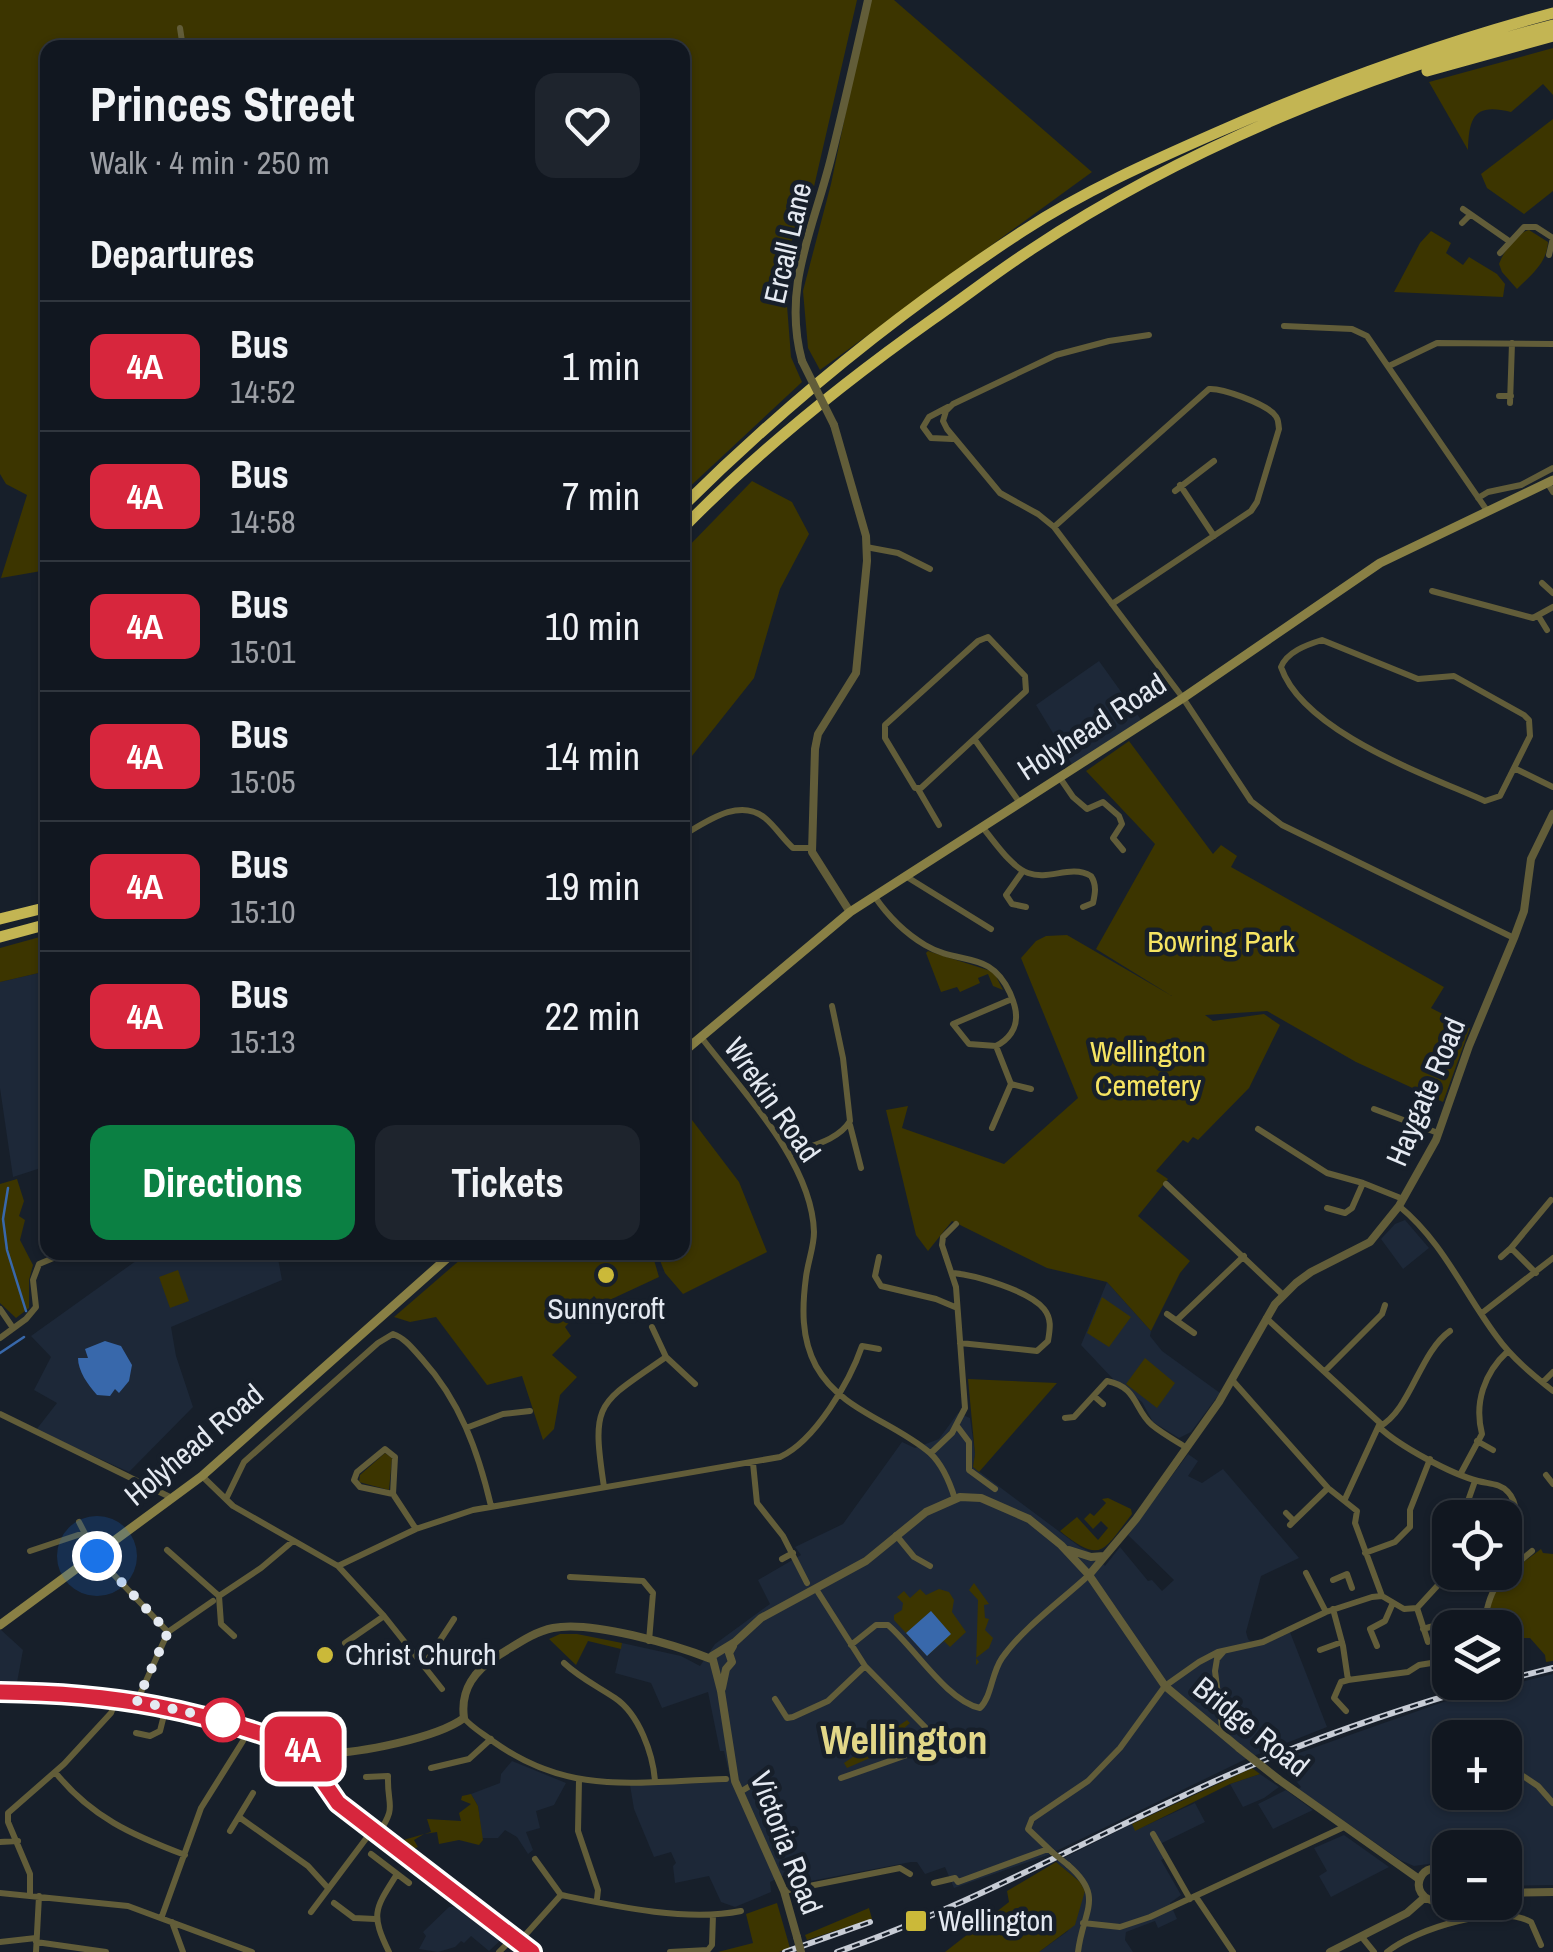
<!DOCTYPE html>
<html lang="en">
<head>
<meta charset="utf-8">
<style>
  body { margin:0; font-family:"Archivo Narrow",sans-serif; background:#1e242d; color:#f1f3f6; height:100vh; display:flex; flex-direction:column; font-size:38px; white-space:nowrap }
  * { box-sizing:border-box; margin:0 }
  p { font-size:32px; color:#9c9fa5 }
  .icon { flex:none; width:55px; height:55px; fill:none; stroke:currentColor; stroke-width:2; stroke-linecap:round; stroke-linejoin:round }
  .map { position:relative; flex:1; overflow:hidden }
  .panel { position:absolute; left:40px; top:40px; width:650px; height:1220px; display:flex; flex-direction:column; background:#111720; border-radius:20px; box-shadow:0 2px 8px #0004,0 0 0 2px #30363e }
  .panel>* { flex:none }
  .badge { padding:0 20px; border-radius:15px; font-size:35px; line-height:65px }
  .fabs { position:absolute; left:1432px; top:1500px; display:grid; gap:20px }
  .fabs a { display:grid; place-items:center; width:90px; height:90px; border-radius:20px; background:#111720; box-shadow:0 2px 8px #0004,0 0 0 2px #30363e; font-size:50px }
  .you { position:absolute; width:50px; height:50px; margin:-25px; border:8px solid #fff; border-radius:50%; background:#1a73e8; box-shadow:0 0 0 15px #1a73e833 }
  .map>.badge { position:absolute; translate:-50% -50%; box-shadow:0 0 0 5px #fff }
  h2 { padding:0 50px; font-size:38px; line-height:90px }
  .round { display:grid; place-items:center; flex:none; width:105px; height:105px; border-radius:20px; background:#1e242d }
  .overview { display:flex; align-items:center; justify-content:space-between; height:170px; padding:0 50px }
  h1 { font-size:48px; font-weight:800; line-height:75px }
  .cta { display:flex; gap:20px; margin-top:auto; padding:20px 50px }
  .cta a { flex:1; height:115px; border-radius:20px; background:#0b8043; color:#fff; font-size:40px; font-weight:800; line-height:115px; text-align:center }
  .cta a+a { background:#1e242d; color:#f1f3f6 }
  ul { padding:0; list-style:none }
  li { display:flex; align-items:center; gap:30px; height:130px; padding:0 50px; border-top:2px solid #30363e }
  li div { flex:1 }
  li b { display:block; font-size:38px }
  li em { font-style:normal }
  li .badge { min-width:110px; font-weight:700; text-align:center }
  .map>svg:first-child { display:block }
  .built { fill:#1d2838; fill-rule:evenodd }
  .green { fill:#3c3500 }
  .water { fill:#3868ab }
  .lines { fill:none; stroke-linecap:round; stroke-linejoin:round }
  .stream { stroke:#3868ab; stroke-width:2.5 }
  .minor { stroke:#625d39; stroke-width:6 }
  .tertiary { stroke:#625d39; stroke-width:8 }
  .secondary { stroke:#898045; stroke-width:9 }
  .motorway { stroke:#c3b553; stroke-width:11 }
  .rail-casing { stroke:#c7ccd5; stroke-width:6 }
  .rail { stroke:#171f2a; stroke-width:2.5; stroke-dasharray:8; stroke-linecap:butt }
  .minor-bridge { stroke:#625d39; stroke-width:6 }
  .tertiary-bridge { stroke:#625d39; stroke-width:8 }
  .line-casing { stroke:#fff; stroke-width:22 }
  .line { stroke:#d7263d; stroke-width:15 }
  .walk { stroke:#e4e9f1; stroke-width:10; stroke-dasharray:0 18 }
  .poi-dot { fill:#cbb939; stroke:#171f2a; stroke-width:4 }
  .stop-dot { fill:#fff; stroke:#d7263d; stroke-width:5 }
  .labels { text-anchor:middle; stroke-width:9; stroke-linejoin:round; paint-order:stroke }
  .street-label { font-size:30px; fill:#e4e9f1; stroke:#171f2a }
  .park-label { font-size:30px; fill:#f6e462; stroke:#171f2a }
  .poi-label { font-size:30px; fill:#e4e9f1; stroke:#171f2a; text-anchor:start }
  .district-label { font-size:40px; font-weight:bold; fill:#e2d788; stroke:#171f2a }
</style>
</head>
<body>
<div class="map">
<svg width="1553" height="1952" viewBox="0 0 1553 1952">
  <rect width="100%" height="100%" fill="#171f2a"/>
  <path class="built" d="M1099 661 1142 721 1073 766 1036 705Z
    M47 971V1166L13 1177 0 1088V982Z
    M1405 1220 1429 1248 1403 1269 1381 1239 1395 1224Z
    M147 1253H277L282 1280 171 1327 176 1356 193 1407 129 1472 36 1430 57 1403 34 1390 51 1357 31 1336Z
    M1107 1282 1151 1331 1150 1336 1162 1351 1220 1393 1191 1432 1179 1438 1153 1422 1142 1402 1114 1380 1081 1345Z
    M958 1413 970 1418 975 1454 973 1467 1080 1547 1094 1554 1105 1566 1120 1547 1148 1581 1152 1580 1162 1591 1174 1580 1128 1535 1188 1454 1198 1461 1188 1476 1202 1483 1223 1469 1299 1558 1261 1576 1246 1632 1248 1639 1252 1643 1288 1627 1327 1727 1246 1759 1048 1855 954 1888 945 1867 925 1874 917 1862H911L811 1881 792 1880 784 1875 770 1882 771 1892 735 1907 721 1902 709 1876 675 1883 673 1866 676 1863 671 1852 654 1857 634 1809 630 1785 725 1782 730 1777 724 1751H720L708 1692 662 1708 651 1683 615 1673 622 1643 681 1656 700 1666 715 1644 770 1604 758 1580 801 1555 795 1547 843 1524 902 1442 915 1448 939 1439Z
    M0 1629 23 1650 16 1688H0Z
    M1553 1674V1885L1505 1886V1848H1450V1873L1435 1863 1414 1866 1400 1860 1298 1789 1301 1787 1279 1760 1449 1700ZM1450 1738H1505V1792H1450Z
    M512 1761 566 1783 554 1805 536 1811 540 1828 526 1832 533 1850 528 1854 517 1837 505 1830 498 1838H482L478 1806 471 1794 500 1783 501 1774Z
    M1260 1774 1279 1787 1264 1798 1243 1807 1230 1784Z
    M1286 1790 1313 1810 1273 1829 1258 1804Z
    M1195 1803 1205 1822 1162 1843 1169 1856 1161 1860 1181 1895 1170 1903 1177 1919 1158 1928 1155 1921 1126 1932 1125 1940 1133 1952H1039L1068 1931 1080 1882 1056 1862 1132 1824 1136 1830Z
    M1344 1835 1389 1867 1331 1897 1319 1876 1327 1871 1314 1848Z
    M462 1906 503 1938 489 1951 471 1936 464 1943 461 1941 455 1947 438 1952 419 1949 426 1936 423 1932 449 1907Z"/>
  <path class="green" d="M0 0H857L807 217 783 254 791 357 802 382 683 493 682 48H48L47 570 1 578 27 495 6 484 0 474Z
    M869 0H894L1092 172 820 370 808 348 803 291 831 184Z
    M1553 48V95L1543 84 1511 112C1475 103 1469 116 1468 150L1429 82Z
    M1553 119V191L1524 214 1487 188 1481 174Z
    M1529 230 1548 242C1547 263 1531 275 1517 289L1502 272 1499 264C1504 251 1515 233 1529 230Z
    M1431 231 1451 243 1446 253 1463 265 1469 257 1497 274 1505 284 1503 297 1394 292 1420 243Z
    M752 481 792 502 809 534 780 589 754 678 692 756 683 761V552Z
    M1129 741 1213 854 1221 845 1237 856 1231 867 1444 987 1431 1008 1470 1028 1443 1102 1356 1062 1267 1011 1205 1015 1213 1021 1264 1014 1280 1025 1249 1088 1198 1140 1193 1137 1188 1143 1183 1140 1156 1171 1168 1179 1138 1216 1190 1261 1180 1273 1151 1331 1107 1282 1047 1268 952 1221 928 1251 916 1235 886 1110 908 1106 902 1128 1004 1164 1078 1098 1021 958 1036 941 1046 936 1067 935 1172 996 1096 949 1155 844 1086 771Z
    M47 935V971L0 982V948Z
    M928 951 994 972 1003 990 993 986 988 974 978 978 980 983 960 992 957 987 941 992 926 953Z
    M692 1120 739 1182 767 1252 683 1294 665 1273 657 1253 682 1252 683 1128Z
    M17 1179 24 1201 19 1216 25 1220 20 1240 33 1265 29 1280V1308L16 1318 0 1303V1184Z
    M468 1253H652L659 1277 601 1304 594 1296 565 1327 571 1336 552 1355 577 1377 560 1395 554 1429 543 1440 522 1376 487 1385 436 1317 410 1322 394 1317Z
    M178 1270 189 1301 170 1308 159 1277Z
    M1102 1297 1131 1317 1109 1347 1087 1333Z
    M1145 1358 1175 1383 1157 1408 1126 1384Z
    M968 1379 1057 1383 979 1472 973 1467 975 1454Z
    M385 1453 392 1458 389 1490 359 1482 360 1475Z
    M1108 1498 1131 1509 1132 1514C1103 1551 1102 1565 1060 1531L1077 1517 1098 1540 1108 1528 1101 1521 1093 1529 1084 1519 1090 1513 1094 1516 1106 1503 1102 1499Z
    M1541 1549 1543 1553 1553 1554V1661L1546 1662 1545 1655 1530 1638H1505V1628H1488L1489 1621 1499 1622 1500 1612 1490 1610C1494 1581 1519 1566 1541 1549Z
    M974 1583 989 1604 984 1605 985 1618 989 1619 985 1630 993 1638 989 1648 976 1658 979 1662 976 1665 978 1600 969 1590Z
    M920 1589 926 1595 939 1589 949 1592 954 1600 952 1612 966 1632 950 1647 944 1641 927 1656 894 1620V1615L902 1610 903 1603 897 1597 904 1591 910 1598Z
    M560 1634H577L622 1643 621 1649 588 1641 576 1665 549 1639Z
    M907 1720 910 1723 870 1758 847 1768 844 1763Z
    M1252 1768 1260 1774 1230 1784 1135 1831 1132 1824Z
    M471 1794 478 1806 483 1840 479 1845 459 1840 439 1844 437 1832 424 1834 414 1840 418 1847 410 1850 400 1841 431 1832 427 1819 461 1821 459 1813 471 1804 461 1800 462 1796Z
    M1056 1862 1080 1882 1085 1891 1075 1925 1039 1952H945L1009 1902 1007 1891Z
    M777 1903 790 1948 779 1952H718L753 1943 746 1914Z
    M869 1908 872 1919 807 1940 805 1935Z"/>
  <path class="water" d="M105 1341 121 1346 132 1365 129 1381 119 1393 115 1389 110 1396 97 1395C88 1385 78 1371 78 1358H88L85 1349Z
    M931 1611 951 1634 927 1656 906 1633Z"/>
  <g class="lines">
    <path class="stream" d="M8 1188 3 1219 7 1250 26 1311
      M0 1353 24 1337"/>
    <path class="minor" d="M180 28 183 48
      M1463 209 1509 241
      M1462 223 1470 215
      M1500 253 1524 227H1536L1553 238
      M1549 255 1553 238
      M1284 326 1352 329 1367 336 1488 512
      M1149 335 1109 341 1056 355 953 404 946 411 943 421 947 429 1000 493 1038 514 1054 527 1183 698 1251 801 1282 825 1514 938
      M1389 366 1437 343 1553 344
      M1499 396H1511
      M1510 403 1512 343
      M948 407 929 417 923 427 931 438 952 439
      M1548 484 1553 492
      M1180 485 1214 536
      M1175 491 1214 461
      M1478 498 1488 492 1521 485 1553 468
      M1054 527 1209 389C1223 388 1262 403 1273 413 1279 419 1278 422 1279 429L1257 502 1251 511 1112 604
      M866 547 898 553 930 569
      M1542 583 1553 593
      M1432 591 1533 618 1553 607
      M1539 617 1547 630
      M988 637 1025 676 1026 691 921 788H915L885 738V725L978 641Z
      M1322 640 1418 679 1454 676 1524 715 1529 720 1530 736 1500 796 1485 801C1427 775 1303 732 1281 667 1287 652 1306 645 1322 640Z
      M975 740 1020 803
      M1514 768 1553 787
      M1060 778 1073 797 1087 809 1103 802 1119 816 1122 824 1113 838 1123 850
      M918 789 939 825
      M983 828C995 842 1011 867 1028 873 1050 881 1070 864 1091 876 1097 885 1095 894 1093 903L1083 907
      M682 836C706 822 739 797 765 818 775 826 783 839 793 848H812
      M1023 871 1006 895 1012 904 1026 907
      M907 877 991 929
      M875 897C888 916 905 933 925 945 960 966 990 949 1010 993 1013 1000 1016 1007 1016 1015 1017 1029 1008 1040 996 1046L969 1044 953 1024 1012 999
      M701 1037C742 1091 812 1162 814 1232 814 1247 808 1261 806 1277 802 1307 801 1338 816 1366 841 1411 893 1421 930 1453 942 1464 950 1483 955 1499
      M1011 1084 1031 1089
      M1374 1109 1438 1133
      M850 1125 861 1168
      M992 1128 1011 1084 996 1046
      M1258 1129 1327 1173 1363 1183 1403 1199
      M789 1154C809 1146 838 1141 850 1121L843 1058 832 1006
      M1166 1184 1283 1295
      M1399 1206C1443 1242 1464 1293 1497 1337 1512 1358 1533 1375 1553 1391
      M1327 1208 1345 1213 1352 1208 1363 1183
      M879 1257 875 1276 881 1286 936 1299 955 1307
      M1501 1257 1511 1248
      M953 1273C975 1275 1030 1291 1044 1309 1052 1319 1050 1329 1048 1341L1037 1351 960 1343
      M1536 1273 1511 1248 1551 1200
      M0 1309 13 1328
      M1482 1313 1553 1258
      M1167 1314 1194 1333
      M1266 1318 1380 1423 1345 1499
      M1177 1320 1244 1256
      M652 1327 666 1357 695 1384
      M1450 1331C1419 1353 1411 1410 1379 1427 1399 1446 1451 1474 1478 1481 1489 1484 1500 1483 1508 1492 1514 1498 1515 1506 1517 1514
      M0 1338 26 1319 36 1307 33 1280 39 1264 68 1252
      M1326 1370 1382 1314 1385 1305
      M1233 1381 1328 1488 1357 1511 1355 1523 1382 1596
      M1543 1382 1553 1372
      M1094 1396 1103 1404
      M0 1414 172 1498
      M1065 1418 1074 1417 1107 1381C1138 1387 1134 1410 1152 1425 1163 1434 1176 1441 1187 1448
      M957 1426 969 1442V1470L995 1489
      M466 1428 503 1414 530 1411
      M1477 1441 1493 1450
      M931 1453 952 1433 965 1408 956 1287 942 1245 943 1237 956 1224
      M753 1463 757 1503 783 1536 807 1583
      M1461 1473 1482 1434C1474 1403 1484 1373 1508 1351
      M1546 1475 1553 1484
      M202 1476 233 1506 338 1566 384 1616 442 1689
      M604 1487C591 1401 597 1405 666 1357
      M393 1494 360 1487 354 1480 357 1472 385 1449 395 1457 393 1494 416 1529
      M226 1499 244 1462 378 1343 393 1334C405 1338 413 1349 422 1359 460 1401 478 1451 491 1506
      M1286 1513 1294 1521
      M1462 1518 1475 1481
      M79 1522 97 1557 168 1632 137 1701
      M1290 1525 1328 1488
      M896 1535 914 1557 930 1566
      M1450 1549 1439 1561 1450 1572
      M167 1550 219 1596
      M30 1551 84 1533
      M1365 1553 1395 1542 1410 1527V1510L1430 1459
      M782 1559 793 1553
      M338 1566 416 1529 473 1510 780 1457C815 1441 850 1381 862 1346L879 1349
      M1451 1572 1458 1580 1465 1572
      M1472 1572 1493 1590
      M1306 1573 1326 1612
      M570 1577 643 1581 653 1593 649 1641
      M1333 1580 1347 1574 1352 1588
      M816 1589 865 1666 929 1731 930 1736 924 1749 841 1778
      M1417 1608 1428 1642
      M1333 1609 1343 1646 1348 1680 1408 1672 1419 1665 1450 1660
      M1485 1616 1496 1617
      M1484 1628C1488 1586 1501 1577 1532 1551
      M1423 1629 1437 1625
      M168 1632 213 1601
      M234 1636 221 1624 219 1596 261 1568 293 1541
      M345 1643 384 1616
      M851 1645 876 1625H888C914 1647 947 1701 980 1708 992 1696 991 1674 1002 1658 1024 1627 1061 1601 1089 1575
      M1377 1646 1370 1629 1385 1621 1392 1605
      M1320 1650 1342 1642
      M564 1663C580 1678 597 1686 615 1698 639 1714 653 1754 655 1781
      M424 1665 454 1619
      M775 1699 787 1718 793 1717 828 1701 865 1666
      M1346 1711 1334 1698 1341 1682 1348 1680
      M464 1718C472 1728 484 1734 494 1742 571 1797 637 1781 726 1779
      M136 1733 150 1736 160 1731 166 1707
      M1223 1735 1215 1671 1217 1659 1224 1651
      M1505 1764 1538 1786 1553 1803
      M431 1768 469 1759 491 1739
      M55 1772C91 1817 132 1835 185 1855
      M366 1777 388 1776C387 1809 398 1804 377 1836
      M579 1780 578 1831 598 1890 597 1899
      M740 1792 760 1780
      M239 1817 308 1866 328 1888
      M230 1831 253 1793
      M1153 1834 1190 1899
      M0 1842 18 1841
      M1052 1852 1028 1829 1032 1819 1088 1781 1120 1748 1165 1686 1199 1662 1218 1652 1263 1642 1326 1612 1372 1597 1382 1596 1404 1609 1417 1608 1450 1572
      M371 1854 409 1883
      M535 1859 561 1895
      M1068 1865C1105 1897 1083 1910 1078 1952
      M934 1883 955 1878 958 1882 1048 1849
      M784 1891 900 1868 910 1874
      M0 1893 128 1906 252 1952
      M30 1896V1874L8 1822V1813L64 1764 111 1713 117 1698
      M1196 1897 1233 1952
      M334 1903 354 1918 375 1919
      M311 1912 371 1832
      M162 1916 201 1808 243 1741
      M172 1922 183 1952
      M1083 1923 1120 1927 1150 1917 1344 1827
      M1361 1936 1374 1952
      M0 1942 36 1938
      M36 1942 106 1952
      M519 1942 561 1895C614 1906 686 1922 741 1911
      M36 1952 39 1896
      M389 1952C370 1913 375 1909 397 1874
      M499 1952 513 1938
      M670 1952 708 1950 712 1945 713 1915
      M1387 1952C1415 1929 1499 1903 1531 1922L1541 1945"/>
    <path class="tertiary" d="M802 361C782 287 813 230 831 158 844 106 856 53 868 0
      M834 425 866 536 867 561 856 673 818 734 815 749 812 852 850 912
      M1069 1550 1091 1557 1104 1556
      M1089 1575 1136 1519 1219 1402 1275 1304 1296 1283 1311 1272 1370 1242 1399 1206 1436 1140 1469 1046 1514 938 1524 911 1531 859 1553 814
      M722 1688 726 1669 732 1662 729 1653 733 1646
      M0 1692C76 1692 155 1698 229 1721 256 1730 295 1753 323 1753 357 1754 437 1738 464 1718 460 1689 475 1670 499 1655 516 1645 533 1632 553 1628 590 1620 676 1645 711 1659
      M306 1750C313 1803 418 1865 459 1895 484 1914 508 1934 532 1952
      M1278 1779 1419 1879
      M1450 1875C1422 1852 1402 1898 1439 1902L1450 1895
      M1505 1893 1553 1892
      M797 1937 784 1891 735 1781 721 1691 712 1656 735 1642 761 1618 866 1561 926 1512 960 1497 981 1498 1029 1519 1061 1545 1089 1575 1165 1686 1239 1748
      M1330 1952 1407 1913 1424 1898"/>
    <path class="secondary" d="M682 1053 850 912 1183 698 1380 563 1553 480
      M0 1625 202 1476 454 1252"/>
    <path class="motorway" d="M1427 71 1553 36
      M682 507C786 404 900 311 1023 231 1084 191 1152 161 1218 132 1327 84 1438 44 1553 13
      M682 529C758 451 844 382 933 319 966 296 998 271 1032 249 1186 147 1374 71 1553 25
      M0 919 48 907
      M0 937 48 924"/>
    <g class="rail-casing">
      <path id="rail" d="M1505 1680 1553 1668
        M785 1952 870 1922
        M837 1952C968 1907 1087 1839 1213 1782 1304 1741 1398 1709 1494 1682"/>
    </g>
    <use href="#rail" class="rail"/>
    <path class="minor-bridge" d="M1052 1852 1068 1865"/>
    <path class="tertiary-bridge" d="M802 361 834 425
      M1239 1748 1278 1779
      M797 1937 801 1952"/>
  </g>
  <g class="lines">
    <g class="line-casing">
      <path id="line" d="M0 1692C114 1693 200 1709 306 1750L309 1761 338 1803 532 1952"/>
    </g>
    <use href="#line" class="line"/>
    <path class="walk" d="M97 1556 168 1632 137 1701 223 1720"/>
  </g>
  <g class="poi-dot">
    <circle cx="606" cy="1275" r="10"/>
    <circle cx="325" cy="1655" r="10"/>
    <rect x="904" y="1909" width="24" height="24" rx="5"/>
  </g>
  <circle class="stop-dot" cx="223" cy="1720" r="20"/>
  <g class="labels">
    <g class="street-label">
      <text transform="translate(788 243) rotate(-77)" y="10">Ercall Lane</text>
      <text transform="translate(1092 727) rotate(-33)" y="10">Holyhead Road</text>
      <text transform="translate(1426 1092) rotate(-67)" y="10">Haygate Road</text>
      <text transform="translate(772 1100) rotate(55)" y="10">Wrekin Road</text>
      <text transform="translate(194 1445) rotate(-40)" y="10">Holyhead Road</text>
      <text transform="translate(1251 1727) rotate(39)" y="10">Bridge Road</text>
      <text transform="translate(786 1843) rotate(69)" y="10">Victoria Road</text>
    </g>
    <g class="park-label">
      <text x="1221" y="952">Bowring Park</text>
      <text x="1148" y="1062">Wellington<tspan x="1148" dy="34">Cemetery</tspan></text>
    </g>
    <g class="poi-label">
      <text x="606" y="1319" text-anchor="middle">Sunnycroft</text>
      <text x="345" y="1665">Christ Church</text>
      <text x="938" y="1931">Wellington</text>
    </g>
    <g class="district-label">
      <text x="904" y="1754">Wellington</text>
    </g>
  </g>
</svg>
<div class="fabs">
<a><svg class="icon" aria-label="locate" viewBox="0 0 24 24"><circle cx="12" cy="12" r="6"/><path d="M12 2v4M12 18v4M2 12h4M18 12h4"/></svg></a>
<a><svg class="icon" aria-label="layers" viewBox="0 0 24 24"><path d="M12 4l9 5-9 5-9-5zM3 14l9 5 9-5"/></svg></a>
<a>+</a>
<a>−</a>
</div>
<div class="you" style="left:97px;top:1556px"></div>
<b class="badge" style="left:303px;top:1749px;background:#d7263d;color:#fff">4A</b>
<section class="panel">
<div class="overview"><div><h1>Princes Street</h1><p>Walk · 4 min · 250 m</p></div><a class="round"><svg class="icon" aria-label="heart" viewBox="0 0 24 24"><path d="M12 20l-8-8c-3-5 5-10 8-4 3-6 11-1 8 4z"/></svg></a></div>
<h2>Departures</h2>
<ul>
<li><span class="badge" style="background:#d7263d;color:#fff">4A</span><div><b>Bus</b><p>14:52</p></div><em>1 min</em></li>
<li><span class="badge" style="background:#d7263d;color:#fff">4A</span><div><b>Bus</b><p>14:58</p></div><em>7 min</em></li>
<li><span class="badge" style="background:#d7263d;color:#fff">4A</span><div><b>Bus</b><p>15:01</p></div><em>10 min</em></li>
<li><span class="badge" style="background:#d7263d;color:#fff">4A</span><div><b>Bus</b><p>15:05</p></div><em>14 min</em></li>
<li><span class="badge" style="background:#d7263d;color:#fff">4A</span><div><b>Bus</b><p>15:10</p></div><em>19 min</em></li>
<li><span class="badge" style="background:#d7263d;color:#fff">4A</span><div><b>Bus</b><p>15:13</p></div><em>22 min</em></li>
</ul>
<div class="cta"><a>Directions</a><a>Tickets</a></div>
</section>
</div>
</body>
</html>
